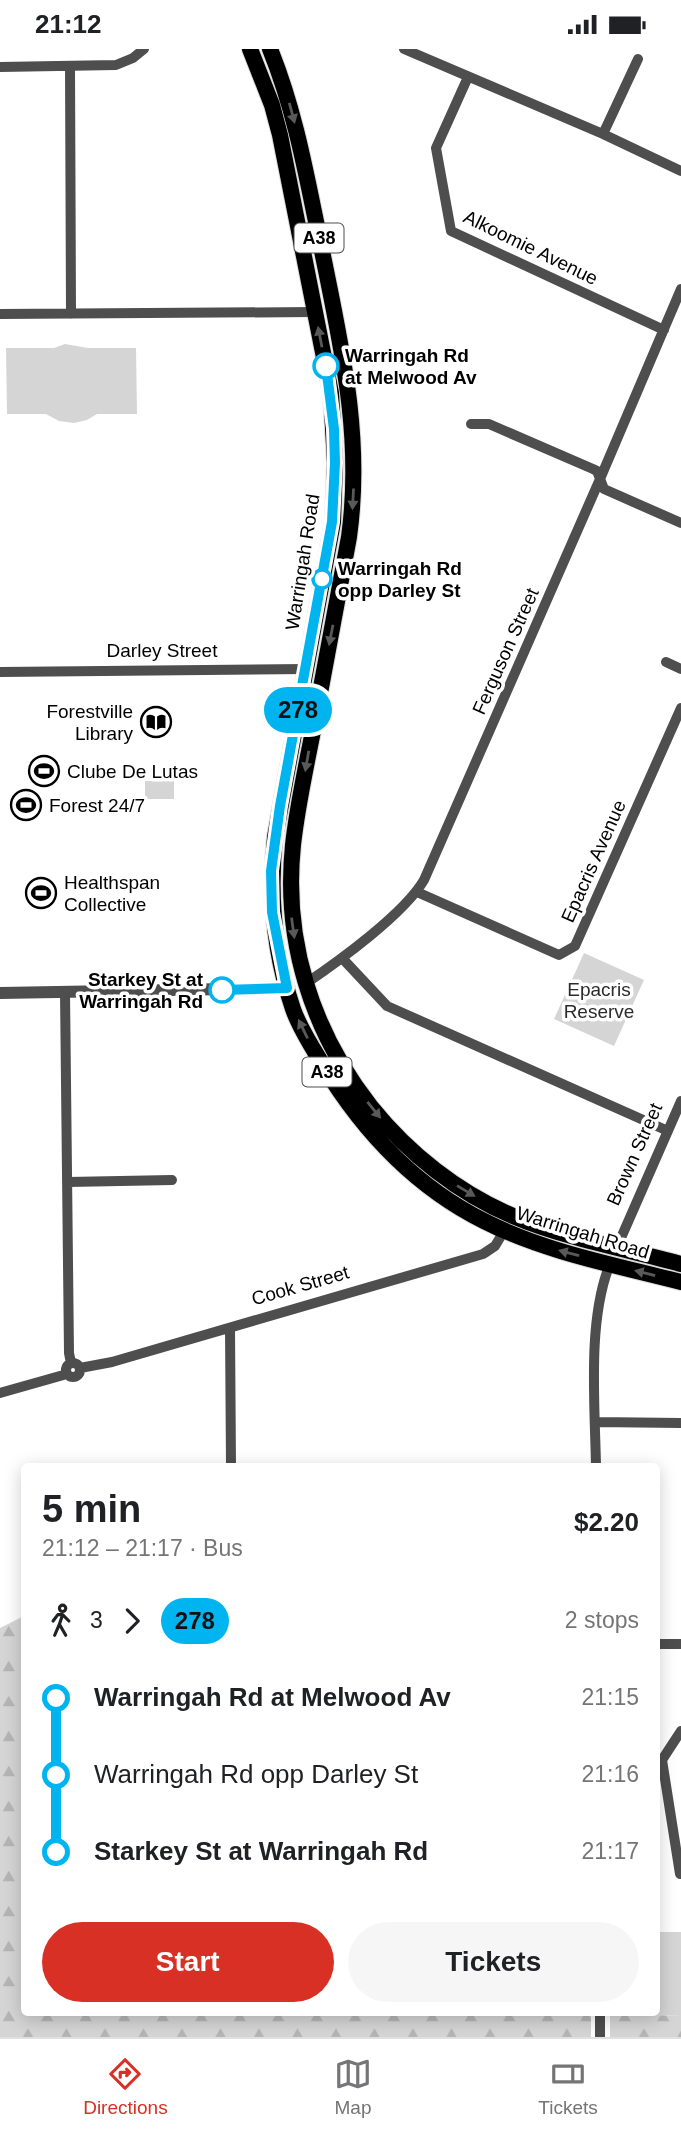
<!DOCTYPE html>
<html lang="en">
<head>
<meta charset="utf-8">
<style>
  body { margin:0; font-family:Arial,sans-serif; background:#f6f6f6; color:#202124; height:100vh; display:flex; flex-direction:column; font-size:26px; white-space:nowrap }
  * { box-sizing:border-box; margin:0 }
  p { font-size:23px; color:#757577 }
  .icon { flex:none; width:38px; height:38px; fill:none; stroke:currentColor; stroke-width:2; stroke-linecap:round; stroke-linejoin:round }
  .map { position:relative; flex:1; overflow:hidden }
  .panel { position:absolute; left:21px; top:1414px; width:639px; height:553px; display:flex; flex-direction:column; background:#fff; border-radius:7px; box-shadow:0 4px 18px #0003 }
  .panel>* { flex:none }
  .badge { padding:0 14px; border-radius:23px; font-size:24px; line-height:46px }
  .map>.badge { position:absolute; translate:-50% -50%; box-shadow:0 0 0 4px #fff }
  .legs { display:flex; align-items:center; gap:10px; height:77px; padding:0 21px; font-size:23px }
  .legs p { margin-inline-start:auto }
  .head { display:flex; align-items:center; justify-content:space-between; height:119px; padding:0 21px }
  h1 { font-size:38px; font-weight:600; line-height:52px }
  .cta { display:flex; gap:14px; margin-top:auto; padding:14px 21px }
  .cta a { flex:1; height:80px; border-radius:42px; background:#d93025; color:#fff; font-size:28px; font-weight:600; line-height:80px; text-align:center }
  .cta a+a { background:#f6f6f6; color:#202124 }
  ul { padding:0 21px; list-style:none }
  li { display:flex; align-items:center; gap:24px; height:77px; font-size:26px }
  li i { display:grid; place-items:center; width:10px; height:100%; margin:0 9px; background:currentColor }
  li i::after { content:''; width:18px; height:18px; margin:-9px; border:5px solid; border-radius:50%; background:#fff }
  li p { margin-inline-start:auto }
  li:first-child i { background:linear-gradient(#0000 50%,currentColor 0) }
  li:last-child i { background:linear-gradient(currentColor 50%,#0000 0) }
  .status { display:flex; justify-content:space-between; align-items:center; height:49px; padding:0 35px; background:#fff; direction:ltr }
  .status svg { height:19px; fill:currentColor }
  .dock { display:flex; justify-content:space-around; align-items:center; height:98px; border-top:2px solid #e0e0e0; background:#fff; font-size:19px; color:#757577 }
  .dock a { display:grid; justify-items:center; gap:4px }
  .dock .current { color:#d93025 }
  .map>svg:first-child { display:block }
  .forest { fill:url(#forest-firs) }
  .park { fill:#d5d5d5 }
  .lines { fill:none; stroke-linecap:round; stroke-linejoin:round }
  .trunk-casing { stroke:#dbdbdb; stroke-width:18 }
  .minor { stroke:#4e4e4e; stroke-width:10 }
  .tertiary { stroke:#4e4e4e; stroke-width:12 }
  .trunk { stroke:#000; stroke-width:16 }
  .oneway { fill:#595959 }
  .line-1-casing { stroke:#fff; stroke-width:16 }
  .line-1 { stroke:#00b5ef; stroke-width:10 }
  .stop-1-dot { fill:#fff; stroke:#00b5ef; stroke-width:3.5 }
  .labels { text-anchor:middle; stroke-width:7; stroke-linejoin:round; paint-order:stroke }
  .shield { fill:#fff; stroke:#4c4c4c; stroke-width:2 }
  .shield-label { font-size:18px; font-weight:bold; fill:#000 }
  .street-label { font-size:19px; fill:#000; stroke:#fff }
  .stop-label { font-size:19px; font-weight:bold; fill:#000; stroke:#fff; text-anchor:start }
  .poi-label { font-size:19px; fill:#000; stroke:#fff; text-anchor:start }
  .park-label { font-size:19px; fill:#2c2c2c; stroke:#fff }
</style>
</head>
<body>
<div class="status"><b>21:12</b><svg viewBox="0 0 49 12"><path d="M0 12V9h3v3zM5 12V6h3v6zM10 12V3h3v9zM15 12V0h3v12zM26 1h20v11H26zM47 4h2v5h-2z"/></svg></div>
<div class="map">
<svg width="681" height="1988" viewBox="0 0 681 1988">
  <defs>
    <pattern id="forest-firs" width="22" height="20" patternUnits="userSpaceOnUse" patternTransform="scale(1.75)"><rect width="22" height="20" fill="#d5d5d5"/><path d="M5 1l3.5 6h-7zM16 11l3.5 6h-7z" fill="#b5b5b5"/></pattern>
  </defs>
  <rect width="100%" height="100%" fill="#fff"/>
  <path class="forest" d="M24 1567V1964H591V1988H0V1579Z
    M610 1964H655L656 1966 681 1967V1988H610Z"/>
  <path class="park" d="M65 295 88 299H136L137 365H97L87 371 74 374 59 372 46 365H7L6 299H54Z
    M145 732H174V750H145Z
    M584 904 644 931 614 997 554 970Z
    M656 1883H681V1967L656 1966 655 1964Z"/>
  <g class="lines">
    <g class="trunk-casing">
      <path id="trunk" d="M250 0 272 56 280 86 331 344 335 414 333 473 275 788C269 846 274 904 293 960 300 980 312 998 323 1016 363 1082 414 1137 484 1172 545 1203 615 1216 681 1233
        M270 0C296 64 307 130 321 197 341 296 363 387 349 488 337 554 324 620 312 687 305 723 297 759 293 796 283 892 312 983 371 1058 408 1104 458 1144 513 1167 565 1189 626 1200 681 1215"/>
    </g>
    <path class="minor" d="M404 0 603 85 681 122
      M70 17 71 265
      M0 18 116 16 133 9 144 0
      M468 28 436 99 451 182 664 281
      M603 85 638 10
      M0 265 315 263
      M471 375H489L593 420 597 422 604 440 681 474
      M666 613 681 620
      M0 623 306 620
      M417 843 559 906 575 897 681 659
      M342 909 387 957 668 1082
      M305 935C339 912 404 865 424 831L600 430 681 240
      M65 943 69 1304 71 1314
      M68 1133 172 1131
      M617 1198 681 1052
      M230 1279 231 1418
      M66 1321a7 7 0 1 1 14 0a7 7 0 1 1-14 0Z
      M80 1319 112 1313 483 1205 495 1197 504 1182
      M0 1344 67 1325
      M596 1373 681 1374
      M596 1418C595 1356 587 1271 610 1215
      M656 1595H681
      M680 1825 662 1711 681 1682
      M600 1964V1988"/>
    <path class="tertiary" d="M0 944 287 939"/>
    <use href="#trunk" class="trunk"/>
  </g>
  <defs><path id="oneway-solid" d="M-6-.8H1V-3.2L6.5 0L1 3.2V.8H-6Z" transform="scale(1.75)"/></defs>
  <g class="oneway">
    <use href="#oneway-solid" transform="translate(292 64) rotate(75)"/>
    <use href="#oneway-solid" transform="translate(320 288) rotate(-101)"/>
    <use href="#oneway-solid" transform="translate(353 450) rotate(93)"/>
    <use href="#oneway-solid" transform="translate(331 586) rotate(101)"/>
    <use href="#oneway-solid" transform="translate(307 712) rotate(100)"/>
    <use href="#oneway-solid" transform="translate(293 879) rotate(82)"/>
    <use href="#oneway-solid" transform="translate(303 980) rotate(-116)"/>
    <use href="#oneway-solid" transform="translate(374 1061) rotate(51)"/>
    <use href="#oneway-solid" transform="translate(466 1142) rotate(31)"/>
    <use href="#oneway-solid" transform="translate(569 1204) rotate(-165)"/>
    <use href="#oneway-solid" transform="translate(645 1224) rotate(-166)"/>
  </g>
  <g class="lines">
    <g class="line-1-casing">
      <path id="line-1" d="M222 941 287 939 272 863 271 822 280 757 332 473 335 414 334 380 326 317"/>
    </g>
    <use href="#line-1" class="line-1"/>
  </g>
  <defs>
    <g id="library-ring" transform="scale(1.575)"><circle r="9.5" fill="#fff" stroke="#000" stroke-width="1.5"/><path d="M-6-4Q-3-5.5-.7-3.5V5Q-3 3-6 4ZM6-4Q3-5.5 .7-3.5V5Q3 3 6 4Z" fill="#000"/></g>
    <g id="stadium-ring" transform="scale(1.575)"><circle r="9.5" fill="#fff" stroke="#000" stroke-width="1.5"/><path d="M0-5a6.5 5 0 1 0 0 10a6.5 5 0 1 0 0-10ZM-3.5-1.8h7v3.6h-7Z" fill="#000"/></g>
  </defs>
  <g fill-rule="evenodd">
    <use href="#library-ring" x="156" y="673"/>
    <use href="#stadium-ring" x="44" y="722"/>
    <use href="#stadium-ring" x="26" y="756"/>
    <use href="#stadium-ring" x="41" y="844"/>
  </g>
  <g class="stop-1-dot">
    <circle cx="326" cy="317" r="12"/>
    <circle cx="322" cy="530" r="9"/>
    <circle cx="222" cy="941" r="12"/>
  </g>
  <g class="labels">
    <g class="shield">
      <rect x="294.5" y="174.5" width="49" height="29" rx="5"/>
      <rect x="302.5" y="1008.5" width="49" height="29" rx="5"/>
    </g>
    <g class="shield-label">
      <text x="319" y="195">A38</text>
      <text x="327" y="1029">A38</text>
    </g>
    <g class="street-label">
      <text transform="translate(531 198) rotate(26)" y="7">Alkoomie Avenue</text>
      <text transform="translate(302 513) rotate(-81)" y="7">Warringah Road</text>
      <text x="162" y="608">Darley Street</text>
      <text transform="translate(505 602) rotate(-66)" y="7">Ferguson Street</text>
      <text transform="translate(593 812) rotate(-66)" y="7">Epacris Avenue</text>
      <text transform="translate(634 1105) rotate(-66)" y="7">Brown Street</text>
      <text transform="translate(583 1183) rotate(17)" y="7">Warringah Road</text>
      <text transform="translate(300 1236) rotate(-16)" y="7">Cook Street</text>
    </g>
    <g class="stop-label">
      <text x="345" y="313">Warringah Rd<tspan x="345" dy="22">at Melwood Av</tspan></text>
      <text x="338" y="526">Warringah Rd<tspan x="338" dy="22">opp Darley St</tspan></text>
      <text x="203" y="937" text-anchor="end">Starkey St at<tspan x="203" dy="22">Warringah Rd</tspan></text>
    </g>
    <g class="poi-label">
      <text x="133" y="669" text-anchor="end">Forestville<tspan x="133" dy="22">Library</tspan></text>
      <text x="67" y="729">Clube De Lutas</text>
      <text x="49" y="763">Forest 24/7</text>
      <text x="64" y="840">Healthspan<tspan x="64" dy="22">Collective</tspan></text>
    </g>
    <g class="park-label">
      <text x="599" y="947">Epacris<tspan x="599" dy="22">Reserve</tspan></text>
    </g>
  </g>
</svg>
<b class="badge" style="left:298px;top:661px;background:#00b5ef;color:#111">278</b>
<section class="panel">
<div class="head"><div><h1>5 min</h1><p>21:12 – 21:17 · Bus</p></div><b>$2.20</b></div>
<div class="legs"><svg class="icon" aria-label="walk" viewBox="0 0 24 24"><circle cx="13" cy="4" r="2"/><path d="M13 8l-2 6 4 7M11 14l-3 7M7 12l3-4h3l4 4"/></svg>3<svg class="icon" aria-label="forward" viewBox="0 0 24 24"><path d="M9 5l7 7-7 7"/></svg><b class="badge" style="background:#00b5ef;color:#111">278</b><p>2 stops</p></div>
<ul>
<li><i style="color:#00b5ef"></i><b>Warringah Rd at Melwood Av</b><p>21:15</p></li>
<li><i style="color:#00b5ef"></i><span>Warringah Rd opp Darley St</span><p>21:16</p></li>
<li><i style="color:#00b5ef"></i><b>Starkey St at Warringah Rd</b><p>21:17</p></li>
</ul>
<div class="cta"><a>Start</a><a>Tickets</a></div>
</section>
</div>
<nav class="dock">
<a class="current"><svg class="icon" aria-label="directions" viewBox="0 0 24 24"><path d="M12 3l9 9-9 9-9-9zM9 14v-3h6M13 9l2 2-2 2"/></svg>Directions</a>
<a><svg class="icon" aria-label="map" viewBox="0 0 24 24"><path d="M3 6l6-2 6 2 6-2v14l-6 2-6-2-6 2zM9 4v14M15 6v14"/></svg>Map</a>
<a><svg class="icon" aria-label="tickets" viewBox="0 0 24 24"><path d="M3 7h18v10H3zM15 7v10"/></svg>Tickets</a>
</nav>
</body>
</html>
